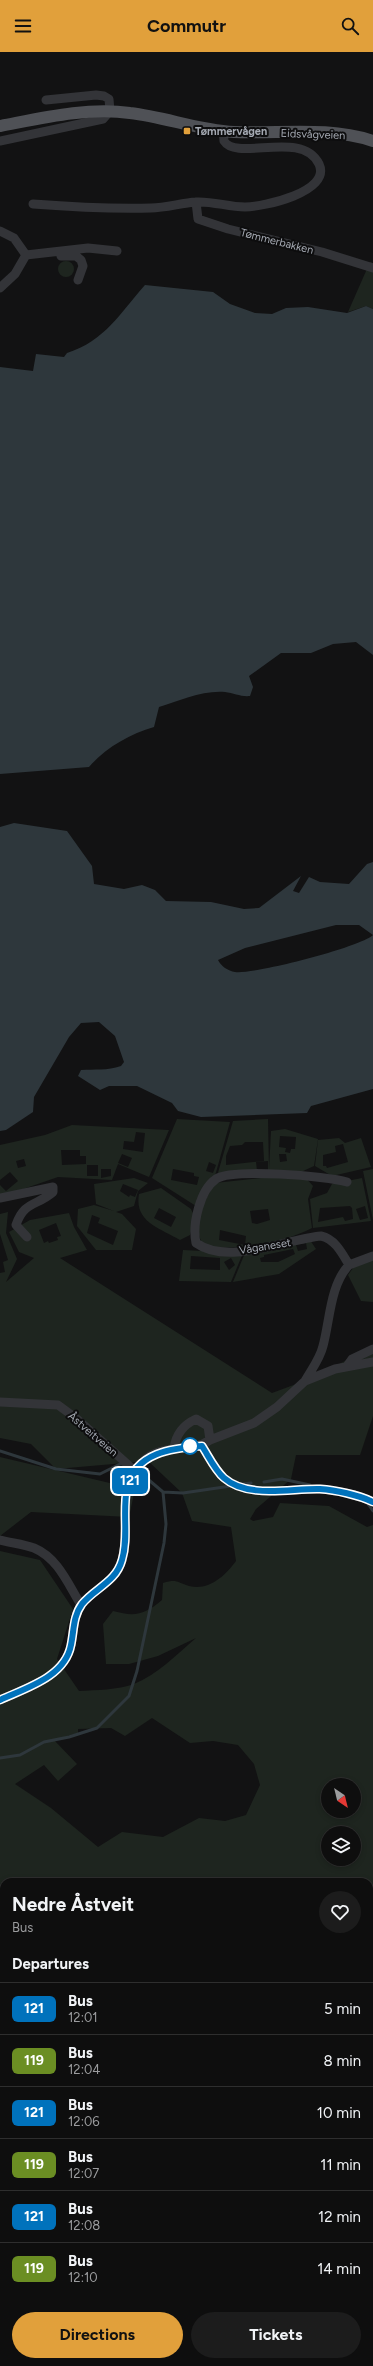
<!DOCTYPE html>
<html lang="en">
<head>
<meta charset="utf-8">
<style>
  body { margin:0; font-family:Figtree,sans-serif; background:#1c1c1c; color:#f1f3f6; height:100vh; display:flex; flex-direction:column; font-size:15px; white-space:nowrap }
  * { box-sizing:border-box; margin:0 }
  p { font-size:13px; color:#9b9c9e }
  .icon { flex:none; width:22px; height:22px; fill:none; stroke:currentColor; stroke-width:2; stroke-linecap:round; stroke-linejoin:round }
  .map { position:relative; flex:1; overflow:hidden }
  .details { position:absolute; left:0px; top:1826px; width:373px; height:488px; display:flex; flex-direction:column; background:#0e0e0e; border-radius:12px 12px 0 0; box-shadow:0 2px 6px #0003,0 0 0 1px #2e2e2e }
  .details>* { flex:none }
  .badge { padding:0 8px; border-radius:6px; font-size:14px; line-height:26px }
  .needle { width:26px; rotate:145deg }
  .buttons { position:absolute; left:321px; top:1726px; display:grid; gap:8px }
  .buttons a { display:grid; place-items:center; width:40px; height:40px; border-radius:50%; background:#0e0e0e; box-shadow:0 2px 6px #0003,0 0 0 1px #2e2e2e; font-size:20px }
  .map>.badge { position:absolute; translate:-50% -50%; box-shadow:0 0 0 2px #fff }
  h2 { padding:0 12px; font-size:15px; line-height:36px }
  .round { display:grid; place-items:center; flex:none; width:42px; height:42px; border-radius:21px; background:#1c1c1c }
  .summary { display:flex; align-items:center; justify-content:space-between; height:68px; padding:0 12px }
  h1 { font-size:19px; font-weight:700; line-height:30px }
  .cta { display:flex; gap:8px; margin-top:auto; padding:8px 12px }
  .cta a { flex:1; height:46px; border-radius:24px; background:#e1a03b; color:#111; font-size:16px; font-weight:700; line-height:46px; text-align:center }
  .cta a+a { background:#1c1c1c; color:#f1f3f6 }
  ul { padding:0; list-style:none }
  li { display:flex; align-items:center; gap:12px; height:52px; padding:0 12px; border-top:1px solid #2e2e2e }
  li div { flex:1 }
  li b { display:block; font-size:15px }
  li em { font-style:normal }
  li .badge { min-width:44px; font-weight:700; text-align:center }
  header { display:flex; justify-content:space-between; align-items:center; height:52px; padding:0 12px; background:#e1a03b; color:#111; font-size:18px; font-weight:700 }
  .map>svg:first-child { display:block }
  .green { fill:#1e251f; fill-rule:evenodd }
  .water { fill:#2e373c; fill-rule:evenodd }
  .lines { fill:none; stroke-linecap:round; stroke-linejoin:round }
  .stream { stroke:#2e373c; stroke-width:3 }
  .minor { stroke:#333438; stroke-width:9 }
  .major { stroke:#4f5156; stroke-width:12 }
  .line-casing { stroke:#fff; stroke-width:9 }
  .line { stroke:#0072bc; stroke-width:6 }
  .poi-dot { fill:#e1a03b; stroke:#0d0d0e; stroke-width:1.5 }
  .stop-dot { fill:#fff; stroke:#0072bc; stroke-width:2 }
  .labels { text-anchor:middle; stroke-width:4; stroke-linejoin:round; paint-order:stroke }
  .poi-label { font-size:11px; font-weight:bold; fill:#a4a9b2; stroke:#0d0d0e; text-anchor:start }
  .street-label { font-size:11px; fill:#a4a9b2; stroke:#0d0d0e }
</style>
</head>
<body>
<header><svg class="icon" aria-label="menu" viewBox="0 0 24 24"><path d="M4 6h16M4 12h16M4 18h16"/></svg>Commutr<svg class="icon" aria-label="search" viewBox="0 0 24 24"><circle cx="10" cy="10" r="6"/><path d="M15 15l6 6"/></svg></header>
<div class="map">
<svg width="373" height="2314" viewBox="0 0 373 2314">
  <rect width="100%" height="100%" fill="#121213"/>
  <path class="green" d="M58 217a8 8 0 1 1 16 0a8 8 0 1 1-16 0Z
    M370 210 373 211V257L366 254 348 260Z
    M177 1067 230 1070 215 1124 196 1154 152 1126ZM209 1110 216 1113 213 1121 206 1119ZM173 1117 194 1121V1124L199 1125 197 1133 171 1128Z
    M268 1067 269 1118 271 1079 285 1077 318 1087 314 1114 301 1120 217 1124 233 1069ZM280 1084 296 1085 295 1097H291L290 1101 285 1100 286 1096 279 1095ZM245 1090H263L264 1109 226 1113V1104L230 1094 242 1093ZM279 1102H286L287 1109 280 1110ZM268 1109V1119H257L256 1110Z
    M72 1073 169 1078 149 1125 118 1112 112 1128 58 1125 54 1111 58 1125 0 1145V1133L6 1139 18 1129 10 1120 0 1128V1093L45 1083ZM136 1080 145 1081 143 1100 123 1097 124 1089 134 1090ZM61 1098H80V1104H86V1112L62 1113ZM122 1102 132 1106 128 1115 118 1111ZM24 1107 26 1114 18 1116 16 1109ZM87 1113H98V1124H87ZM101 1117H111V1124L101 1126Z
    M339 1086 345 1091 361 1086 371 1115 332 1124 315 1114 318 1088ZM343 1092 348 1110 327 1116 326 1114H323V1103L336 1100 335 1094Z
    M373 1117V1168L363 1119Z
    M280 1124 305 1125 313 1134 308 1147 312 1176C280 1192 239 1199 204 1194 190 1174 204 1150 215 1131ZM268 1157 270 1168 257 1172 252 1171 250 1159ZM220 1178 246 1184 245 1193 219 1188Z
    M134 1126 148 1131 138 1139 134 1154 116 1160 122 1162 136 1177 132 1198H96L77 1174 78 1157 94 1153 114 1159 96 1152 94 1132ZM123 1132 138 1138 135 1145 130 1143 129 1145 120 1139ZM92 1163 100 1166 98 1171 118 1179 113 1193 87 1181Z
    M362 1126 371 1169 313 1176 310 1147 327 1141 332 1132ZM350 1154 352 1156 353 1167 345 1169 343 1165 318 1170 320 1156ZM365 1154 368 1166 360 1168 356 1157Z
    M161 1136 191 1157 194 1164 190 1183 180 1188C160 1176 134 1170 139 1142ZM159 1156 176 1165 171 1175 154 1166Z
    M8 1160 6 1181 17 1207 6 1230 34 1206 19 1200 9 1180 30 1168 69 1161 74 1175 87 1198 60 1206 272 1341 307 1328 373 1295V1364L360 1403H296L291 1427 256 1457 250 1467 253 1469 273 1465 280 1451 329 1454 367 1475 373 1473V2314H0V2265L4 2262V2310H369V1830H4V2163L0 2162V1499L40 1508 73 1557 57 1607 79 1639C97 1638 117 1638 134 1632 157 1623 177 1602 196 1586L158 1604 129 1612H106L103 1572 113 1559C135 1565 144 1563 162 1548L163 1531C177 1527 176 1530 189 1534 209 1539 225 1524 236 1509L231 1475 192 1469 182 1441 148 1409 56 1417 31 1392 0 1386V1221L5 1220 3 1210 8 1208 0 1182V1162ZM56 1171 61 1184 57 1185 58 1188 49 1191 48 1189 44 1191 39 1178ZM152 1666 190 1691 213 1689 238 1693 254 1712 260 1733 246 1763 225 1769 199 1766 163 1785 122 1780 98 1795 51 1756 15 1732 44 1713 58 1729 77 1712 54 1688 78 1681V1677L111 1676 125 1684ZM328 1733H354V1759H328ZM328 1781H354V1807H328Z
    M310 1188 316 1197 279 1222 233 1230 245 1201ZM306 1191 307 1197 298 1199 296 1193ZM293 1197 295 1202 278 1210H261L260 1206 264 1205V1203Z
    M183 1198 243 1201 231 1230 179 1229ZM191 1204 220 1206V1218L190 1217ZM231 1206 235 1213 229 1218 224 1210Z
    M373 1207V1250L361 1249 348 1223 353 1216Z
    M0 1405 135 1437 129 1465 31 1460 0 1484Z"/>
  <path class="water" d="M145 233 213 240 230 252 255 261 272 262 286 256 308 255 347 261 366 254 373 257V603L356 590 333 592 311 601H281L249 624 253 635 250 644C241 645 234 641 225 640 203 638 179 649 159 655L154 675C130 682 105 696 89 715L0 722V315L33 319 36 302 64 305 67 301C105 289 120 261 145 233Z
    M14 771 67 779 92 814 94 832 124 837 142 833 155 838 166 849 211 850 244 857 259 856 301 824 293 839 299 841 309 825 320 830 349 832 367 812 373 810V1037L311 1054 307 1061 201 1065 178 1059 172 1051 137 1034H109L100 1038 78 1024 81 1018C95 1017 107 1019 121 1014L124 1010 115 984 99 970 81 971 69 985 34 1045 33 1060 6 1078 0 1079V775ZM336 873H359L373 883C361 895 252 923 235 920 228 919 221 914 218 908L245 896Z"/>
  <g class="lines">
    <path class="stream" d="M0 1399 56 1417 100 1422 120 1412H123
      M264 1430 282 1427 310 1433
      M243 1432 251 1431
      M163 1440 183 1441 231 1434
      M368 1452 373 1459
      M0 1706 20 1703 44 1690 69 1685 97 1676 129 1644 137 1619 164 1491 166 1472 163 1440 137 1418"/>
    <path class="minor" d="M0 89 103 67 110 59 109 47 104 44 96 43 46 48
      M196 150 198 167 228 177 322 200 373 216
      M33 152C72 155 112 157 151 156 166 156 181 151 196 150 213 149 228 155 245 155 263 155 332 140 319 112 302 77 237 110 224 89L223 79
      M0 179 14 186 26 203 15 222 0 236
      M26 203 88 196 117 199
      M61 204H76L81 208 83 214 78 228
      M0 1146 53 1135V1140C37 1154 24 1149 16 1173L27 1185
      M349 1213 373 1204
      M347 1314 352 1307 373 1297
      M305 1329C311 1318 320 1307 323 1294 330 1268 330 1233 349 1213 342 1201 335 1187 321 1184 286 1187 228 1214 196 1191 192 1172 200 1138 216 1127 232 1116 327 1124 347 1130
      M0 1350 58 1353 77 1367 135 1419
      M210 1388 254 1371 277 1355 305 1329 335 1317 373 1310
      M202 1394C209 1405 215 1418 224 1426 249 1447 291 1436 320 1437 335 1438 359 1443 373 1450
      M0 1488C11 1491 23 1492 34 1496 58 1506 68 1532 81 1553
      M0 1648C26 1636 65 1625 71 1593 74 1579 73 1564 82 1552 95 1536 116 1530 122 1508 131 1480 118 1445 135 1419 157 1386 187 1404 210 1388L208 1374 196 1367C183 1373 176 1382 174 1396"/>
    <path class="major" d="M0 74C42 66 87 55 130 61 165 65 198 78 234 80 280 82 328 74 373 89"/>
  </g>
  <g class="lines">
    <g class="line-casing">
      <path id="line" d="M0 1648C26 1636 65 1625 71 1593 74 1579 73 1564 82 1552 95 1536 116 1530 122 1508 129 1485 122 1460 127 1436 135 1400 173 1396 202 1394 209 1405 215 1418 224 1426 248 1447 291 1436 320 1437 335 1438 359 1443 373 1450"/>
    </g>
    <use href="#line" class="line"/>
  </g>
  <rect class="poi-dot" x="183" y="75" width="8" height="8" rx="2"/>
  <circle class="stop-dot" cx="190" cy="1394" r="8"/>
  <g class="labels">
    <g class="poi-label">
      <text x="195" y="83">Tømmervågen</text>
    </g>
    <g class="street-label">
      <text transform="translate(313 82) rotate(2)" y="4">Eidsvågveien</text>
      <text transform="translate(277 189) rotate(14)" y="4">Tømmerbakken</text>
      <text transform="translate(265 1194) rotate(-9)" y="4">Våganeset</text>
      <text transform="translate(93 1382) rotate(41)" y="4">Åstveitveien</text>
    </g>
  </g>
</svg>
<div class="buttons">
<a><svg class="needle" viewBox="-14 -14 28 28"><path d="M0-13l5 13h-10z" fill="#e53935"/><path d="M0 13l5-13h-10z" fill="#9b9c9e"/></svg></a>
<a><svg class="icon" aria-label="layers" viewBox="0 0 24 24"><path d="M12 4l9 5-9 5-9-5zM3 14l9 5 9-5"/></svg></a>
</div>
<b class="badge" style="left:130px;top:1429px;background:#0072bc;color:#fff">121</b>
<section class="details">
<div class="summary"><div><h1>Nedre Åstveit</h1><p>Bus</p></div><a class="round"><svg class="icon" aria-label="heart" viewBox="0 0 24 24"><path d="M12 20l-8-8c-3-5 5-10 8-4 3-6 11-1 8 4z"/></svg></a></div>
<h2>Departures</h2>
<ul>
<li><span class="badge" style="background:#0072bc;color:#fff">121</span><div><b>Bus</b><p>12:01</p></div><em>5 min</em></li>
<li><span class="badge" style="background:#6b8e23;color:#fff">119</span><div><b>Bus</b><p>12:04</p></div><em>8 min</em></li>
<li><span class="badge" style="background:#0072bc;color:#fff">121</span><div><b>Bus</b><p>12:06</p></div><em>10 min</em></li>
<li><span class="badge" style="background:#6b8e23;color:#fff">119</span><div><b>Bus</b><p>12:07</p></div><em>11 min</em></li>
<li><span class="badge" style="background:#0072bc;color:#fff">121</span><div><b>Bus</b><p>12:08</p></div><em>12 min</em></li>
<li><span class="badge" style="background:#6b8e23;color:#fff">119</span><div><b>Bus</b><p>12:10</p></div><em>14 min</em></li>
</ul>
<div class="cta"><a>Directions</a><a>Tickets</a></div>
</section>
</div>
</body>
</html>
